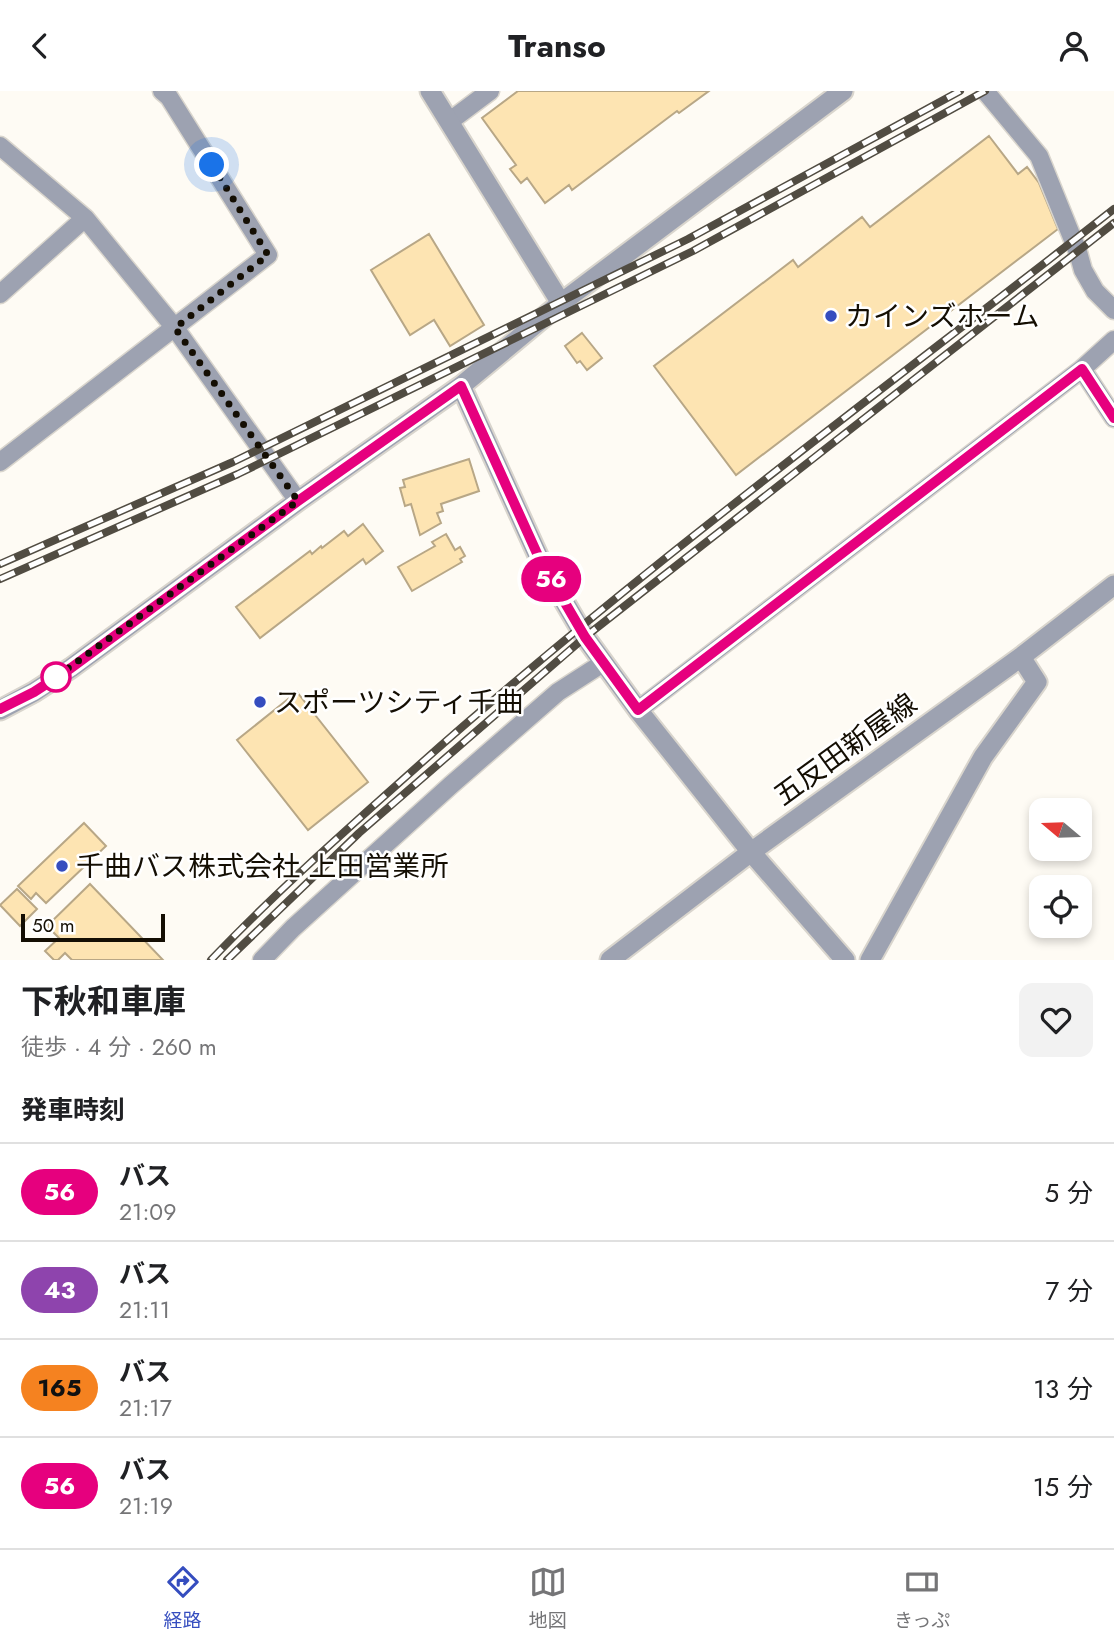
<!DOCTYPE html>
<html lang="ja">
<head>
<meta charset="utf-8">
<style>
  body { margin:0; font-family:Jost,"Noto Sans JP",sans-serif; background:#f2f2f2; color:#202124; height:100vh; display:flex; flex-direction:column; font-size:26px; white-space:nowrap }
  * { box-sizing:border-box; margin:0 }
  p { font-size:23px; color:#757577 }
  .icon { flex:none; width:38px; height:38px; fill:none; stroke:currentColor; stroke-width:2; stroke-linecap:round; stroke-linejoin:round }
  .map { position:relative; height:869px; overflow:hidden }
  .drawer { display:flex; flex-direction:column; background:#fff; flex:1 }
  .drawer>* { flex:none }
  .badge { padding:0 14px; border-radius:23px; font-size:24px; line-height:46px }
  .needle { width:46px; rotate:289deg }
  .buttons { position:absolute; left:1029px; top:707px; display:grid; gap:14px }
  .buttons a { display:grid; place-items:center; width:63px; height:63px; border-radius:14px; background:#fff; box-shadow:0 4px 10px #0003; font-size:35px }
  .scale { position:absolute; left:21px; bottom:18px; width:144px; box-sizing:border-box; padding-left:7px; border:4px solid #140e03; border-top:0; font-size:19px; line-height:24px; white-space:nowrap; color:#140e03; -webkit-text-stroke:5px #fff; paint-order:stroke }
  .you { position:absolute; width:35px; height:35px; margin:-18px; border:5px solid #fff; border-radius:50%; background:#1a73e8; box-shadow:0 0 0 10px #1a73e833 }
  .map>.badge { position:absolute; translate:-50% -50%; box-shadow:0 0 0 4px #fff }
  h2 { padding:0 21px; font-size:26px; line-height:63px }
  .round { display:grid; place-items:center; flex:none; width:74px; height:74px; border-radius:14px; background:#f2f2f2 }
  .headline { display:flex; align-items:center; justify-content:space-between; height:119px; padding:0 21px }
  h1 { font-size:33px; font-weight:700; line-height:52px }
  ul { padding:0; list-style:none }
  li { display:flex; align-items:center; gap:21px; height:98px; padding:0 21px; border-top:2px solid #e0e0e0 }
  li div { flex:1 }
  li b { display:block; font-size:26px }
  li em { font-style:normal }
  li .badge { min-width:77px; font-weight:700; text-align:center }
  header { display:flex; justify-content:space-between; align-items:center; height:91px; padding:0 21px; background:#fff; font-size:32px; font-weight:700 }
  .tab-bar { display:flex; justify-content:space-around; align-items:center; height:98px; border-top:2px solid #e0e0e0; background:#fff; font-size:19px; color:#757577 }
  .tab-bar a { display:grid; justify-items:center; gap:4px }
  .tab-bar .on { color:#354dbf }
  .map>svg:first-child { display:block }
  .building { fill:#fde4b2; stroke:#b8a786; stroke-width:2 }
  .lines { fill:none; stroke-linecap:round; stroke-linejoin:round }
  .minor-casing { stroke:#d9d5cd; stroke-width:21 }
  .tertiary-casing { stroke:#d9d5cd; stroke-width:23 }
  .minor { stroke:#9da2b1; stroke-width:18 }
  .tertiary { stroke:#9da2b1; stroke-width:19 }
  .rail-casing { stroke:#514c42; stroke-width:8 }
  .rail { stroke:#fff; stroke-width:5; stroke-dasharray:16; stroke-linecap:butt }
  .line-casing { stroke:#fff; stroke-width:16 }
  .line { stroke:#e6007e; stroke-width:10 }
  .walk { stroke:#140e03; stroke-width:7; stroke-dasharray:0 12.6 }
  .poi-dot { fill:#354dbf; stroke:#fff; stroke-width:2.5 }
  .stop-dot { fill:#fff; stroke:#e6007e; stroke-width:3.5 }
  .labels { text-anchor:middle; stroke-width:5; stroke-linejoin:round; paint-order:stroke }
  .poi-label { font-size:28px; fill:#140e03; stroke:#fff; text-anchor:start }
  .street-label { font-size:28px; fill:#140e03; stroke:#fff }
</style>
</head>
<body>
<header><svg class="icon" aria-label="back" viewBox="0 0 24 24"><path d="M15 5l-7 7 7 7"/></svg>Transo<svg class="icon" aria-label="person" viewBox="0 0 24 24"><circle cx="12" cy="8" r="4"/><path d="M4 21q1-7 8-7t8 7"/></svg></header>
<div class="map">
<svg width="1114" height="869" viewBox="0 0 1114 869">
  <rect width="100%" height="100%" fill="#fefbf4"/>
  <path class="building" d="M518 0H709L679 22 677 20 572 99 569 94 545 112 527 87 521 92 510 78 516 74 482 27Z
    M989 45 1018 83 1027 76 1039 92 1058 138 736 384 654 275 793 169 798 176 862 126 870 136Z
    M429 143 484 234 450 255 434 229 410 244 371 179Z
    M582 242 602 267 587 279 580 270 577 272 565 255Z
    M469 368 479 400 441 413 443 420 437 422 441 432 420 444 411 413 405 415 400 397 405 396 403 389Z
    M363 433 383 460 366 473 363 468 260 547 236 516 310 460 312 463 321 455 322 457 344 440 348 445Z
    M446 443 455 459 460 456 465 465 460 468 462 471 412 500 398 476 435 455 432 451Z
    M297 601 368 691 308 739 237 649Z
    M84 732 106 755 46 812 36 802 31 808 18 795Z
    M90 793 163 869H72L65 862 58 869H54L45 860 59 847 47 835Z
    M17 798 37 818 20 835 0 814Z"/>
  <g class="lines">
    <g class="minor-casing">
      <path id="minor" d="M985 0 1039 65 1078 161 1083 179 1095 200 1114 219
        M450 30 490 0
        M0 55 85 127 175 237 298 410
        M0 203 85 127
        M1082 278 1114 327
        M0 371 268 164 169 6 162 0
        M638 619 1082 278 1114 249
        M262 869 293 837 451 694 558 601 603 572"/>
    </g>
    <g class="tertiary-casing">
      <path id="tertiary" d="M430 0 561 212
        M461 295 540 469 585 546 638 619 751 761 845 869
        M0 619 34 601 71 577 298 410 461 295 561 212 843 0
        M610 869 751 761 1021 566 1114 494
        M870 869 983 666 1037 591 1021 566"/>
    </g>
    <use href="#minor" class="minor"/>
    <use href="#tertiary" class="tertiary"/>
    <g class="rail-casing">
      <path id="rail" d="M0 473 233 371 688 148 960 0
        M0 488 238 383 693 160 985 0
        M211 869C270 807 336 748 400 691 627 487 874 306 1114 118
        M227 869 359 742 585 546 1114 132"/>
    </g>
    <use href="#rail" class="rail"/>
  </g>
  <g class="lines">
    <g class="line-casing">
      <path id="line" d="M0 618 34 601 71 577 298 410 461 295 540 469 585 546 638 619 1082 278 1114 327"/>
    </g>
    <use href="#line" class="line"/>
    <path class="walk" d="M56 586 52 589 298 410 175 237 268 164 212 74"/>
  </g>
  <g class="poi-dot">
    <circle cx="831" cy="225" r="7"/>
    <circle cx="260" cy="611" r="7"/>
    <circle cx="62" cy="775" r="7"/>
  </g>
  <circle class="stop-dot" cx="56" cy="586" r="14"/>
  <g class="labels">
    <g class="poi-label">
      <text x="845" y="235">カインズホーム</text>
      <text x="274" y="621">スポーツシティ千曲</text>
      <text x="76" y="785">千曲バス株式会社 上田営業所</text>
    </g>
    <g class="street-label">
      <text transform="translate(845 658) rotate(-36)" y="10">五反田新屋線</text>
    </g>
  </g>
</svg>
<div class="buttons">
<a><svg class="needle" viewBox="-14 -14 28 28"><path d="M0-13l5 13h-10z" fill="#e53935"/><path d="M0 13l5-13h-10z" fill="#757577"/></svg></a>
<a><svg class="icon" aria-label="locate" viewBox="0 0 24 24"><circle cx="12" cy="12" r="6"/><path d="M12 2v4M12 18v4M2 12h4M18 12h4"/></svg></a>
</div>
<div class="scale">50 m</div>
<div class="you" style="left:212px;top:74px"></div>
<b class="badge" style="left:551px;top:488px;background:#e6007e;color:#fff">56</b>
</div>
<section class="drawer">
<div class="headline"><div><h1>下秋和車庫</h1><p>徒歩 · 4 分 · 260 m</p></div><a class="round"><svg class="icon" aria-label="heart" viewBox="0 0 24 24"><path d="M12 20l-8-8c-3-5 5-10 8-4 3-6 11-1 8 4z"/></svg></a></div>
<h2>発車時刻</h2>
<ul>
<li><span class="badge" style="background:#e6007e;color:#fff">56</span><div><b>バス</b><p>21:09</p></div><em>5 分</em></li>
<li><span class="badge" style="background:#8e44ad;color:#fff">43</span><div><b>バス</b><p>21:11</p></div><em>7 分</em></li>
<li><span class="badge" style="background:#f58220;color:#111">165</span><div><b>バス</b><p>21:17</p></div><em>13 分</em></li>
<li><span class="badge" style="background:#e6007e;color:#fff">56</span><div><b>バス</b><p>21:19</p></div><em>15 分</em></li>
</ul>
</section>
<nav class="tab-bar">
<a class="on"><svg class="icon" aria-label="directions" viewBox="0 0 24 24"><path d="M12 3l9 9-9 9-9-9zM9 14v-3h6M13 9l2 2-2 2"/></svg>経路</a>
<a><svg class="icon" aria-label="map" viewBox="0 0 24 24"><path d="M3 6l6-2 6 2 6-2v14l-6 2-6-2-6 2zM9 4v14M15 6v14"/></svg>地図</a>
<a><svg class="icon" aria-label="tickets" viewBox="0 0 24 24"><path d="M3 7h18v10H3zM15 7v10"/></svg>きっぷ</a>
</nav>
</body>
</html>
